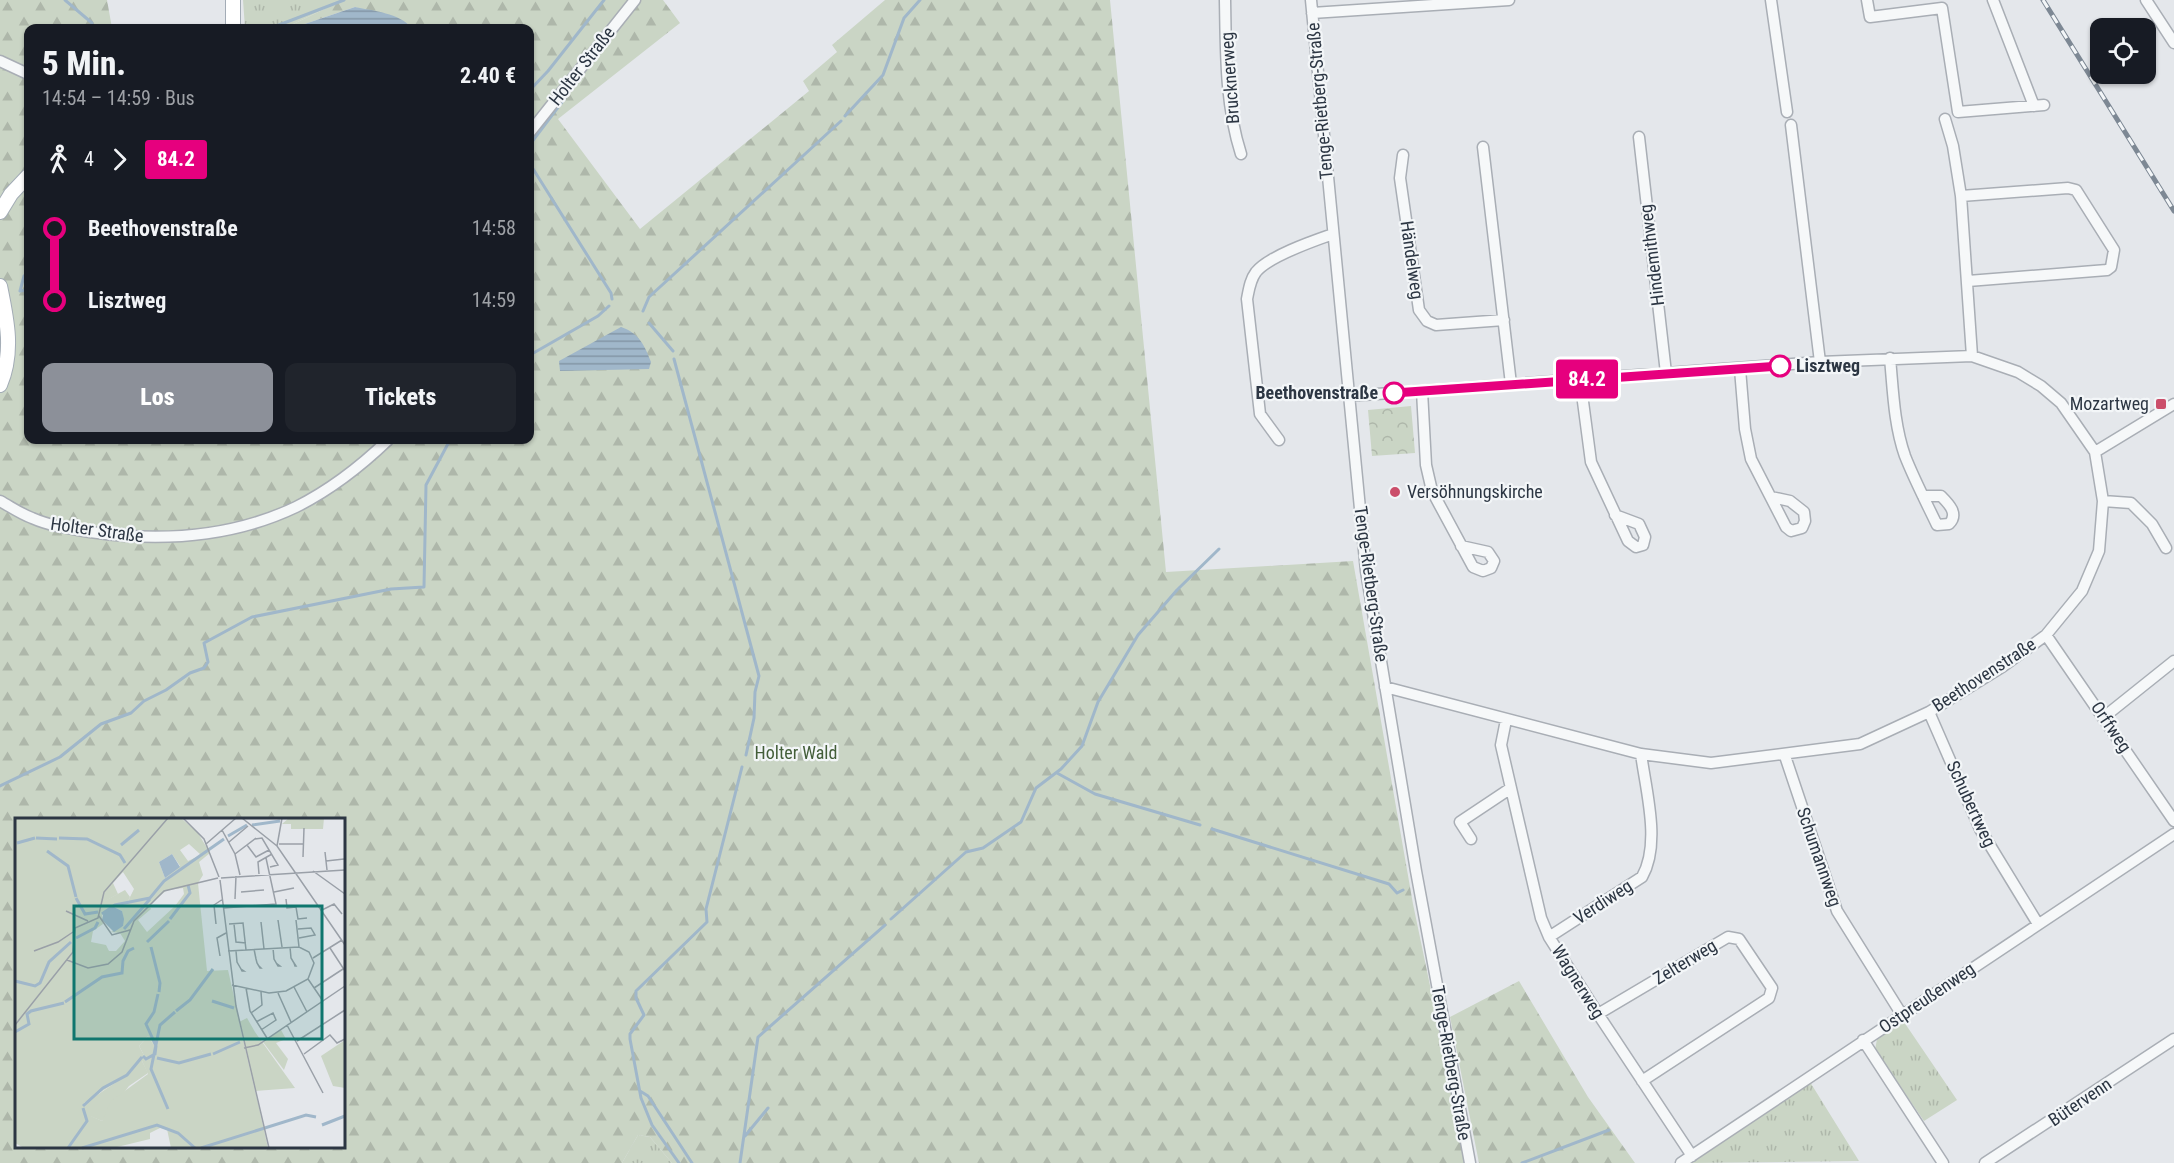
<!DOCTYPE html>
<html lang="de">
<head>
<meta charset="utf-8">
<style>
  body { margin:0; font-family:"Roboto Condensed",sans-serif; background:#20242c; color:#f1f3f6; height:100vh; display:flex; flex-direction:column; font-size:22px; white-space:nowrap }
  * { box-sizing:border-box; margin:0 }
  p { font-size:20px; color:#9ea1a6 }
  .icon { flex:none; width:33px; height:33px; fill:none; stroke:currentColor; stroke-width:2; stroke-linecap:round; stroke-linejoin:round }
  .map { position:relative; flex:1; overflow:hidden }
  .details { position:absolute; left:24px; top:24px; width:510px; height:420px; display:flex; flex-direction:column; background:#171b24; border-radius:12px; box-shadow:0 2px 4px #0004 }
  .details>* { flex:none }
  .badge { padding:0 12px; border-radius:4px; font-size:21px; line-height:39px }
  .buttons { position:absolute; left:2090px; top:18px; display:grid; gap:12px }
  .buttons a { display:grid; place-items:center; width:66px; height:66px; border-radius:12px; background:#171b24; box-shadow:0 2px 4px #0004; font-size:30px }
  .map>.badge { position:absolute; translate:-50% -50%; box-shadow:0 0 0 3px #fff }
  .legs { display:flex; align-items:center; gap:9px; height:66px; padding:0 18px; font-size:20px }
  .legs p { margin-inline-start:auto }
  .headline { display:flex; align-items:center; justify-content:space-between; height:102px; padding:0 18px }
  h1 { font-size:33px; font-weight:800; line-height:45px }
  .cta { display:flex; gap:12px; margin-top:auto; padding:12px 18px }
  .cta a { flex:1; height:69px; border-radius:12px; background:#8c9099; color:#fff; font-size:24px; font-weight:800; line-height:69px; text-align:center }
  .cta a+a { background:#20242c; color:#f1f3f6 }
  ul { padding:0 18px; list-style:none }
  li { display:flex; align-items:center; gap:21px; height:72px; font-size:22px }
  li i { display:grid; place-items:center; width:9px; height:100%; margin:0 8px; background:currentColor }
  li i::after { content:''; width:15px; height:15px; margin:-8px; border:4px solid; border-radius:50%; background:#171b24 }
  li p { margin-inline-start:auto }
  li:first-child i { background:linear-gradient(#0000 50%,currentColor 0) }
  li:last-child i { background:linear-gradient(currentColor 50%,#0000 0) }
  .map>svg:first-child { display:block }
  .grass { fill:url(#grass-tufts) }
  .forest { fill:url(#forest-firs); fill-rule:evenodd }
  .park { fill:url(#park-crowns) }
  .water { fill:url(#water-rules) }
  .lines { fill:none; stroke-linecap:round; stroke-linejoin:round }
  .stream { stroke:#a0b7ca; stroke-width:3 }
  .minor-casing { stroke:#a9aeb5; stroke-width:13 }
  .major-casing { stroke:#a3acb6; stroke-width:16 }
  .minor { stroke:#f6f8f9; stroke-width:10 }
  .major { stroke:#fff; stroke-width:14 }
  .rail-casing { stroke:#7d8894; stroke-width:5 }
  .rail { stroke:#f3f6f8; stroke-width:3; stroke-dasharray:9; stroke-linecap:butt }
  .line-1-casing { stroke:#fff; stroke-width:14 }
  .line-1 { stroke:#e6007e; stroke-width:9 }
  .stop-1-dot { fill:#fff; stroke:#e6007e; stroke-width:3 }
  .poi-dot { fill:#cb4e6a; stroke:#f3f6f8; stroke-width:2 }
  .labels { text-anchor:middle; stroke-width:4.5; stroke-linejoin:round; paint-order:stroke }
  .street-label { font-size:18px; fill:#2c3643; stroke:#f3f6f8 }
  .stop-label { font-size:18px; font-weight:bold; fill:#2c3643; stroke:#f3f6f8; text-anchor:start }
  .poi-label { font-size:18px; fill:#2c3643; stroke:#f3f6f8; text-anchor:end }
  .park-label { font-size:18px; fill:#435e39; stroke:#f3f6f8 }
  .inset-river { fill:none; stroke:#a0b7ca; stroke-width:3 }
  .inset-road { fill:none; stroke:#9aa0a8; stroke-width:1.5 }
  .view { fill:#0f766e; fill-opacity:0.15; stroke:#0f766e; stroke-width:3 }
  .inset-edge { fill:none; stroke:#2c3643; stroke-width:3 }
</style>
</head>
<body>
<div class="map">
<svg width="2174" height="1163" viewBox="0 0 2174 1163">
  <defs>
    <pattern id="grass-tufts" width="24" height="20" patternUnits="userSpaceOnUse" patternTransform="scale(1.5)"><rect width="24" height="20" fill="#cad5c5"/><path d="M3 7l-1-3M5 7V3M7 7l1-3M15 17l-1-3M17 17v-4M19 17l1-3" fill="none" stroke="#aeb7aa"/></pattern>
    <pattern id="forest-firs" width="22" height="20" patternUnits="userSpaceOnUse" patternTransform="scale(1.5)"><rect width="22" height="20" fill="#cad5c5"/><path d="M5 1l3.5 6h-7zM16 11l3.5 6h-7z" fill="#aeb7aa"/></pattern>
    <pattern id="park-crowns" width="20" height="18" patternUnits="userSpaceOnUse" patternTransform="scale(1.5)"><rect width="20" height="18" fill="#cad5c5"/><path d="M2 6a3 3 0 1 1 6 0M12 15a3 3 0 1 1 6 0" fill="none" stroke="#aeb7aa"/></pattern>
    <pattern id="water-rules" width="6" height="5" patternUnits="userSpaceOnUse" patternTransform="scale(1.5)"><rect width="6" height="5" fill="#a0b7ca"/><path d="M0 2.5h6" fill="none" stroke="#8396a6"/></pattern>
  </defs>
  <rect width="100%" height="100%" fill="#e4e7eb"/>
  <path class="grass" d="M243 0H343L285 28H245Z
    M1904 1022 1957 1100 1924 1121 1875 1050 1877 1039Z
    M1810 1082 1859 1161 1690 1163Z
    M638 1135 650 1137 672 1163H622Z"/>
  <path class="forest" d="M0 0H107L112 28H28V440H530V28H412L408 24 355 7 293 28H285L343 0H663L680 23 558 119 640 229 809 91 803 81 837 52 832 45 885 0H1110L1166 572 1353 561 1413 904 1467 1163H672L650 1137 638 1135 622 1163H0ZM16 820H344V1146H16Z
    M1519 981 1588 1097 1635 1163H1479L1450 1017Z"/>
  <path class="park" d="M1411 406 1415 453 1372 456 1368 410Z"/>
  <path class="water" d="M355 7C374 11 399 13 412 28H293Z
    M621 327C639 333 645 346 651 362L649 369 560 371 559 361Z"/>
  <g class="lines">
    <path class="stream" d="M65 0 92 23 93 28
      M271 28 344 0
      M530 90 548 71 604 0
      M845 116 883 75 904 18 920 0
      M531 143 565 98
      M530 164 611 293 612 299
      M28 272 24 276 20 291 28 290
      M643 311 649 297 841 121
      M649 323 673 351
      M530 355 598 316 609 306
      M674 359 759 676 755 692 754 718 746 755
      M530 371H531
      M1057 773 1095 794 1200 825
      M0 786 60 757 101 724 131 713 144 701 166 690 190 673 204 668 208 662 204 643 252 617 391 589 424 587 426 485 450 440
      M1212 829 1389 884 1397 893 1403 890
      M891 919 966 852 983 848 1021 822 1036 788 1061 769 1082 746 1098 702 1138 635 1177 590 1219 549
      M640 1091 648 1096 692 1163
      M745 1136 768 1108
      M679 1163 652 1125 641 1098 630 1039V1034L644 1015 636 998V991L707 922 706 909 742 767
      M740 1163 758 1037 885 925
      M1522 1163 1609 1130"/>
    <g class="minor-casing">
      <path id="minor" d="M1225 0C1226 52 1225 104 1241 154
        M1311 0 1366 571 1416 871 1470 1163
        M1771 0 1787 112
        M1867 0 1870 17 1942 8 1958 112 2044 105
        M1993 0 2034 106
        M2146 0 2174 43
        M1312 13 1509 0
        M0 61 28 74
        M1945 119 1953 146 1961 196 1972 356
        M1791 125 1820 362
        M530 132 635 0
        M1639 137 1666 373
        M1483 147 1511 384
        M1403 155 1400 178 1419 310 1427 321 1436 325 1504 320
        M1961 196 2068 188 2076 190 2114 250 2111 267 2107 270 1968 281
        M1890 358C1893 390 1894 425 1905 456 1914 479 1926 502 1937 525L1949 524C1959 514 1949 504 1941 496H1923
        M1740 369 1745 429 1751 459 1786 527 1791 531 1802 528 1805 521 1804 512 1790 501 1771 497
        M1580 379 1591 462 1628 541 1636 547 1643 545 1645 537 1639 524 1615 515
        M1422 391 1426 465 1432 491 1473 567 1483 571 1491 568 1494 561 1488 552 1461 546
        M1349 396 1820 362 1972 356 2018 372 2041 386 2061 403 2095 452 2103 501 2099 551 2082 591 2046 635 2002 667 1929 712 1860 744 1711 763 1641 754 1385 687
        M1279 440 1260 414 1247 299C1249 289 1250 280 1256 272 1269 256 1313 241 1333 234
        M2095 452 2174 404
        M0 501C11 507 21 514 32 518 50 526 71 529 90 532 160 542 231 538 296 507 328 491 362 465 388 440
        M2103 501 2131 503 2152 524 2166 548
        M2046 635 2174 821
        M1929 712 1980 829 2038 924
        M2104 717 2174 661
        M1506 720 1501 745 1541 918 1549 937 1598 1014 1692 1156
        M1785 756 1837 911 1902 1015
        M1471 839 1460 822 1511 788
        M1549 937 1642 877C1661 844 1646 791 1641 754
        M1598 1014 1728 937 1739 939 1772 988 1769 998 1642 1081
        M1863 1040 1943 1163
        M1681 1163 2174 834
        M1985 1163 2174 1039"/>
    </g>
    <g class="major-casing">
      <path id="major" d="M233 28V0
        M0 212 11 194 28 176
        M0 286C7 320 14 352 0 385"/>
    </g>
    <use href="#minor" class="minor"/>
    <use href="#major" class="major"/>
    <g class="rail-casing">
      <path id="rail" d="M2043 0 2174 211"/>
    </g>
    <use href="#rail" class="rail"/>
  </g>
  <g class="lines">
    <g class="line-1-casing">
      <path id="line-1" d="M1394 393 1780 366"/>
    </g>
    <use href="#line-1" class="line-1"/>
  </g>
  <g class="stop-1-dot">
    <circle cx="1780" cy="366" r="10"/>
    <circle cx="1394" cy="393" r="10"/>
  </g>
  <g class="poi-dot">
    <rect x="2155" y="398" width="12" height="12" rx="3"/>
    <circle cx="1395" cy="492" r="6"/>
  </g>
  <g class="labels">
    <g class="street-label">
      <text transform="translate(582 66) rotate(-52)" y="6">Holter Straße</text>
      <text transform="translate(1230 78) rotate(-94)" y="6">Brucknerweg</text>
      <text transform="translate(1320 101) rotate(-95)" y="6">Tenge-Rietberg-Straße</text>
      <text transform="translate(1652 255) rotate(-97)" y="6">Hindemithweg</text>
      <text transform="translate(1412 260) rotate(82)" y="6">Händelweg</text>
      <text transform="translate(97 530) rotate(8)" y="6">Holter Straße</text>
      <text transform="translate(1371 584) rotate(82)" y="6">Tenge-Rietberg-Straße</text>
      <text transform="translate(1984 675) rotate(-33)" y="6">Beethovenstraße</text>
      <text transform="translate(2111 727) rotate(56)" y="6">Orffweg</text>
      <text transform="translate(1971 804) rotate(65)" y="6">Schubertweg</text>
      <text transform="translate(1819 857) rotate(71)" y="6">Schumannweg</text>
      <text transform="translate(1603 902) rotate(-33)" y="6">Verdiweg</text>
      <text transform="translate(1685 962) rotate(-31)" y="6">Zelterweg</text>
      <text transform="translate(1578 982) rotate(58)" y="6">Wagnerweg</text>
      <text transform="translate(1927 998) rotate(-34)" y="6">Ostpreußenweg</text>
      <text transform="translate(1451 1063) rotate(80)" y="6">Tenge-Rietberg-Straße</text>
      <text transform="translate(2080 1102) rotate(-34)" y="6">Bütervenn</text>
    </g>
    <g class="stop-label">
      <text x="1796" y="372">Lisztweg</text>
      <text x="1378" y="399" text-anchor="end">Beethovenstraße</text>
    </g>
    <g class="poi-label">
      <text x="2149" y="410">Mozartweg</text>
      <text x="1407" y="498" text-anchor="start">Versöhnungskirche</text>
    </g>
    <g class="park-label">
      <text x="796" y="759">Holter Wald</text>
    </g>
  </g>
  <g transform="translate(15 818)">
    <rect width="330" height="330" fill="#e4e7eb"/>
    <path d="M110 72 115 79 112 85 87 94 86 85ZM266 212 271 221 261 225 273 241 269 252 248 224ZM133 218 140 229 139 236 131 241 124 228ZM124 243H127L133 255 114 268 87 303 75 298 69 286 116 254Z" fill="#cad5c5"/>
    <path d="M0 0H166L183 15 195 35 184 44 188 57 183 65 192 153 213 152 253 330H156L152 311 145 310 135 315V321L98 330H9L0 325ZM174 26 186 37 173 43 165 32ZM157 36 165 48 150 60 144 44ZM108 54 119 71 112 85 87 93V85L103 76 98 65ZM168 70 169 76 160 88 132 114 123 102 136 91 134 87 152 72ZM99 89 107 93 108 108 96 114 105 115 110 123 101 133H94L91 127 76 124 78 113 88 106 87 95ZM133 218 140 229 139 237 131 241 124 228ZM124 243H127L133 256 96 283 87 303 76 298 69 285 112 257ZM232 200 240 214 280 270 240 273 224 204ZM330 222V270L318 268 306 238Z" fill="#cad5c5" fill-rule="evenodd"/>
    <path d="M274 0H309L308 11H276V6H267Z" fill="#cad5c5"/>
    <path d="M157 36 165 49 150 60 144 44ZM99 89 107 93 109 101 108 108 99 114 87 102 89 93Z" fill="#a0b7ca"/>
    <path class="inset-river" d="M237 7 265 3M213 18 232 7M21 20 42 21M44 20 72 21 105 37 110 45M2 25 20 20M106 27 124 12M32 33 53 48 61 79M61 80 70 96 83 94M87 96 100 87 135 80 149 63 209 21M155 101 175 75 173 67M109 111 135 81M61 120 80 110 83 104M132 124 154 103M136 129 145 165 144 174M0 163 20 168 25 165 34 144 56 124M197 183 219 190M50 184 87 159 107 155 108 143 113 133 119 130M161 193 175 182 198 151M0 214 14 206 12 196 16 193 49 185M198 236 225 224M128 238 131 241 140 236 141 228 131 206 139 194 143 176M142 240 164 245 196 236M68 288 88 270 112 257 127 239M153 291 136 251 145 207 160 194M307 307 330 298M53 330 72 303 68 290M67 330 142 307 163 315 180 330M186 330 291 297 301 299"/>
    <path class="inset-road" d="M168 0 189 21 204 59M227 0 262 28 330 127M207 12 220 36 225 57M240 21 247 20 263 47 255 49M214 24 233 8M191 26 221 0M264 26H289M232 27 241 39 254 32M262 28 267 0M310 34 312 52M220 36 241 20M288 39 289 10M311 43 329 41M298 53 330 76M244 56 243 44 257 36M206 60 330 52M205 62 221 188 254 330M226 74 249 72M259 74 279 70M220 81 221 58M271 81 272 90 281 89 283 101 292 100M209 90 261 86 251 40M307 92 319 86 327 96M51 93 73 103M84 98 97 117 115 112M263 102 267 129M281 102 284 129M246 104 249 131M201 106 199 87 208 81M214 106 228 105 231 132M219 106 221 124 231 125M283 111 296 110 300 117 284 120M275 129 276 140 279 145 280 148H281L279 145M258 130 259 141 263 148H265L261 145M315 130 330 153M239 131 241 141 242 145 245 150H246L243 147M19 133 43 124 58 114M213 133 284 129 294 134 299 145 293 161 271 173 254 175 217 167M221 133 222 144 226 151 227 153H229L226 151M205 138 202 120 211 115M298 140 327 122M52 142 73 150 93 146 107 134 119 103 149 73 203 60M293 161 308 183M279 169 292 194M231 170 235 193 252 220M299 170 328 151M263 175 276 204M236 195 247 187 246 174M241 204 258 195 261 202 246 212M0 207 58 134 60 110 83 100 89 74 153 0M272 207 308 275M282 223 330 192M229 230 243 227 330 168M289 236 315 217 322 225 330 221"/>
    <path class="view" d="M59 88H307V221H59Z"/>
    <rect width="330" height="330" class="inset-edge"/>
  </g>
</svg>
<div class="buttons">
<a><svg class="icon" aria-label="locate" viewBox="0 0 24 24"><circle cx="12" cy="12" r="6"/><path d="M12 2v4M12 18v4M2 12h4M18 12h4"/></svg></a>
</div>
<b class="badge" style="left:1587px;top:379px;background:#e6007e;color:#fff">84.2</b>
<section class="details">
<div class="headline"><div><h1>5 Min.</h1><p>14:54 – 14:59 · Bus</p></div><b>2.40 €</b></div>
<div class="legs"><svg class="icon" aria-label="walk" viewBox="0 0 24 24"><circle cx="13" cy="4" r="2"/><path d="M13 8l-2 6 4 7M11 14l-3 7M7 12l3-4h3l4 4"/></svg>4<svg class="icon" aria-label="forward" viewBox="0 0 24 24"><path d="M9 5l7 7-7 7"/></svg><b class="badge" style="background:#e6007e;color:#fff">84.2</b></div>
<ul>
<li><i style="color:#e6007e"></i><b>Beethovenstraße</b><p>14:58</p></li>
<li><i style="color:#e6007e"></i><b>Lisztweg</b><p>14:59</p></li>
</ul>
<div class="cta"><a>Los</a><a>Tickets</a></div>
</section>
</div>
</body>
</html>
